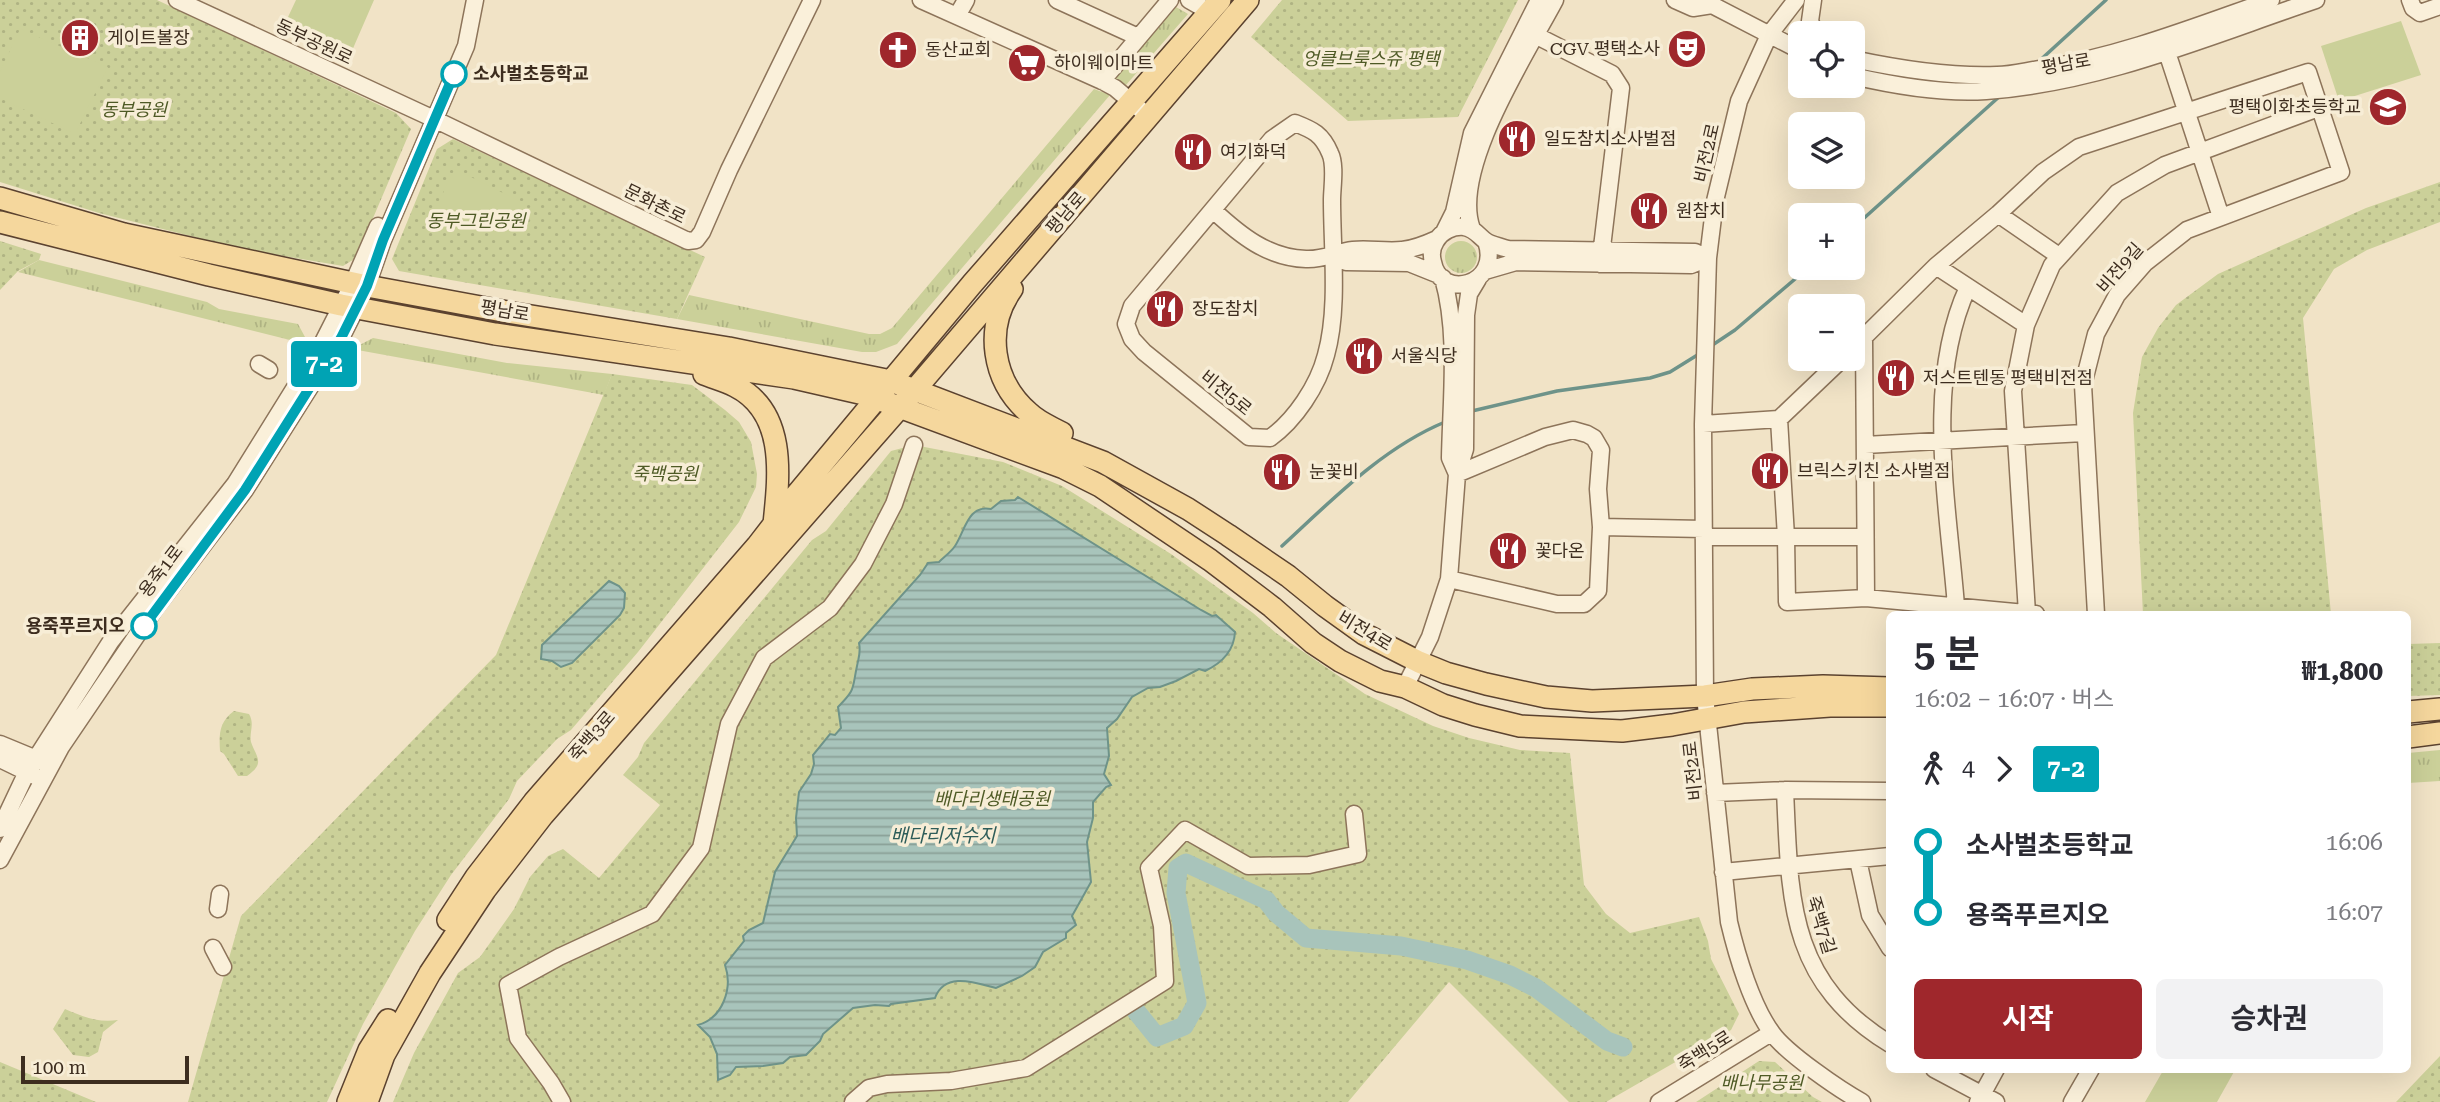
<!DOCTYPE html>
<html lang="ko">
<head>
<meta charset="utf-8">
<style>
  body { margin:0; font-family:"Roboto Serif","Noto Sans KR",serif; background:#f2f2f3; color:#2b2b33; height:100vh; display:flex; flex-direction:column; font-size:26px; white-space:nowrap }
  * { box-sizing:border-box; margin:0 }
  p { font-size:23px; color:#7c7c81 }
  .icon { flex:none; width:38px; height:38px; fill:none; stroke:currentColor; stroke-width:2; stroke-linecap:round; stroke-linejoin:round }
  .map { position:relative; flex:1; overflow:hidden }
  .details { position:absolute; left:1886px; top:611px; width:525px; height:462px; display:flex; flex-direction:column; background:#fff; border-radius:10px; box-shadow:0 7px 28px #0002 }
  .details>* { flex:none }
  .badge { padding:0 14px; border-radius:5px; font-size:24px; line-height:46px }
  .tools { position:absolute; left:1788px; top:21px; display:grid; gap:14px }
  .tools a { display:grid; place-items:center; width:77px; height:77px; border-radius:10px; background:#fff; box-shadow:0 7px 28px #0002; font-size:35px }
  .scale { position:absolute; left:21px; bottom:18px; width:168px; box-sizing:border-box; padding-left:7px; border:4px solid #3d2d1f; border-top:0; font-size:19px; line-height:24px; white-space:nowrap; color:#3d2d1f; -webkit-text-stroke:5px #f7edd6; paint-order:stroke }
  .map>.badge { position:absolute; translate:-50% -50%; box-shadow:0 0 0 4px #fff }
  .legs { display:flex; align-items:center; gap:10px; height:77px; padding:0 28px; font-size:23px }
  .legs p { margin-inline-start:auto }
  .head { display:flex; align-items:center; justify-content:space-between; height:119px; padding:0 28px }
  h1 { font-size:38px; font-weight:700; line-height:52px }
  .primary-button { display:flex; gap:14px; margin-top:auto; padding:14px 28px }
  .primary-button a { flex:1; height:80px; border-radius:10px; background:#9f272c; color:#fff; font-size:28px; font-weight:700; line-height:80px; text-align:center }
  .primary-button a+a { background:#f2f2f3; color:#2b2b33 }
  ul { padding:0 28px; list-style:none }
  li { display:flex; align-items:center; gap:24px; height:70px; font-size:26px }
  li i { display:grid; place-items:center; width:10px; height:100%; margin:0 9px; background:currentColor }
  li i::after { content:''; width:18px; height:18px; margin:-9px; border:5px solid; border-radius:50%; background:#fff }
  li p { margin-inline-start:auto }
  li:first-child i { background:linear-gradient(#0000 50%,currentColor 0) }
  li:last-child i { background:linear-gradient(currentColor 50%,#0000 0) }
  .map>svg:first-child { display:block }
  .grass { fill:url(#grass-tufts) }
  .park { fill:url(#park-dots) }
  .garden { fill:#cbd099 }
  .water { fill:url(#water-rules); stroke:#6e9389; stroke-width:2 }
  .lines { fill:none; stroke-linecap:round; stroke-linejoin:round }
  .stream { stroke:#6e9389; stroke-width:3.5 }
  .river { stroke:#a8c4bb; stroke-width:19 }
  .minor-casing { stroke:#8d745a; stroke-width:19 }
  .major-casing { stroke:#5b422f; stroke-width:24 }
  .minor { stroke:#faf0da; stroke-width:16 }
  .major { stroke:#f5d79d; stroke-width:21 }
  .line-1-casing { stroke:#fff; stroke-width:16 }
  .line-1 { stroke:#00a3b4; stroke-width:10 }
  .stop-1-dot { fill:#fff; stroke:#00a3b4; stroke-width:3.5 }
  .labels { text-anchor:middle; stroke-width:7; stroke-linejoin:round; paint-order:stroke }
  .poi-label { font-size:18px; fill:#3d2d1f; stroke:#f7edd6; text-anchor:start }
  .street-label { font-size:18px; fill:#3d2d1f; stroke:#f7edd6 }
  .park-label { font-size:18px; font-style:italic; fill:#4e5a25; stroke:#f7edd6 }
  .stop-label { font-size:18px; font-weight:bold; fill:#3d2d1f; stroke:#f7edd6; text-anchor:start }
  .water-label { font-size:19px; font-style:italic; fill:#2e5d59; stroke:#f7edd6 }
</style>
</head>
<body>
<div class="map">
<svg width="2440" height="1102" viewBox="0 0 2440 1102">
  <defs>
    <pattern id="grass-tufts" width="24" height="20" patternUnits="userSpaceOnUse" patternTransform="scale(1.75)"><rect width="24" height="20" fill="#cbd099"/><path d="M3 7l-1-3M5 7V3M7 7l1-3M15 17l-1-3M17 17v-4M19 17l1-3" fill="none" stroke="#afb383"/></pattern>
    <pattern id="park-dots" width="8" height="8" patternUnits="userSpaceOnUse" patternTransform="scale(1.75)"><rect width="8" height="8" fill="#cbd099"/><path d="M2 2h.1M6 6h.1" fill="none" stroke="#afb383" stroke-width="1.8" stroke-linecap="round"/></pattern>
    <pattern id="water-rules" width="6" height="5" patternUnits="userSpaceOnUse" patternTransform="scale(1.75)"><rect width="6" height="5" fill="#a8c4bb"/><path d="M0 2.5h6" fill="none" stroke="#8aa097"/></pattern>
  </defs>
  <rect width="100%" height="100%" fill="#f1e3c6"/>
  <path class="grass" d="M1176 7 1188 14 1126 85 1113 78Z
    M1094 89 1110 95 897 344 876 352H862L677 319 689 295 869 334H880L892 328Z
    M1445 257a16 16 0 1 1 32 0a16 16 0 1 1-32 0Z
    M39 260 207 302 219 309 298 324 305 337 302 343 18 272Z
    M373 338 507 363 612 374 604 395 352 349Z
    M2440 750V781L2408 783V753Z"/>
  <path class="park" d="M0 0H157L396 113 411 129 356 258 343 266 242 249 99 213 0 182Z
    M1282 0H1518L1458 117 1348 121 1251 37Z
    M453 139 705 257 677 319 399 271 392 259 437 149Z
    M2440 182V222L2367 250 2334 269 2303 318 2331 614H2143L2133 413 2142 357 2158 328 2176 305 2218 274 2366 208Z
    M0 241 41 254 39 260 18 271 0 290Z
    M612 374 692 385 725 410 739 422 751 442 757 474 756 487 739 522 638 652 571 730 557 739 517 781 509 799 451 875 415 931 363 1024 327 1102H188L241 916 496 655Z
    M914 445 1003 462 1062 486 1171 554 1253 613 1276 633 1365 694 1433 726 1469 738 1520 750 1570 753 1584 885 1606 914 1630 933 1699 917 1708 941 1711 959 1739 1014 1731 1030 1606 1102H1569L1449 982 1348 1102H393L414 1053 458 973 480 957 514 909 530 877 548 856 563 849 599 878 660 805 623 775 638 757 644 743 812 540 826 531 891 451Z
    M2440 643V695L2408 696V644Z
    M234 711 249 714C255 724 249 732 251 742 256 757 266 763 247 776H238L224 754 220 751C219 734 219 722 234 711Z
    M65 1009C84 1017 98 1023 118 1020L103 1032 98 1052 89 1057 73 1055 53 1029Z
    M2440 1056V1102H2396Z
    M1759 1061 1775 1062 1813 1097 1822 1102H1696Z
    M0 1062 96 1102H0Z"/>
  <path class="garden" d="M296 0H374L351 53 290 25 288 17Z
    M2401 21 2421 75 2339 101 2321 46Z
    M20 29 108 67 75 134 0 98V72Z
    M455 169 525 204 507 240 437 205Z
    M2164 1069H2234L2235 1070 2217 1102H2145Z"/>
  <path class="water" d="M1018 497 1201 610 1212 616 1216 615 1235 632C1234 651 1222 663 1205 671L1199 669 1176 681 1160 687 1148 688 1132 697 1117 719 1107 728 1109 756 1104 774 1111 785 1106 787 1093 802V818L1087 842 1091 882 1072 916 1076 925 1066 933V938L1043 952 1035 967 1022 976 996 988C976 983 945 971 935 998L891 1004 889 1006 875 1005 853 1008 823 1034 820 1041 806 1055 790 1057 783 1063 763 1066 736 1067 730 1075 718 1080 717 1054 710 1037 698 1025C723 1018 733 988 725 965L744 941 743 936 749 930 763 923 775 872 797 836 796 818 799 792 811 774 814 764 813 755 830 734 835 735 841 728 838 707C856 689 852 689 857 666 859 656 861 652 859 643L920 575 928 563 939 562C944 557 951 552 955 546 965 531 968 504 991 509L1001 501 1015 500Z
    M609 581 619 586 625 593 624 608 620 615 572 663 561 667 552 661 541 659 542 645Z"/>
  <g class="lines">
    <path class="stream" d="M2037 63 2106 0
      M1853 228 2000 96
      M1711 346 1735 330 1808 268
      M1472 411 1557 391 1650 378 1670 372 1699 354
      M1282 546C1331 501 1382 448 1445 422"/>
    <path class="river" d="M1136 1011 1157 1037 1184 1026 1197 1003 1176 893 1178 868 1186 863 1266 900 1276 913 1306 938 1401 946 1467 960 1510 975 1536 988 1607 1041 1623 1047"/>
    <g class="minor-casing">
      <path id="minor" d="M177 0 434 119 688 241 696 240 702 232 729 170 812 0
        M921 0 1102 81 1115 88 1148 116
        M1057 0 1138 37
        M1189 0 1210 12
        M1675 0 1693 8 1712 5
        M1708 0 1712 5 1801 51
        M1796 0 1769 35 1739 101 1715 201 1708 258 1703 424 1705 696 1729 922C1737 956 1752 1006 1772 1033 1786 1053 1840 1090 1862 1102
        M1813 0 1810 21 1815 33
        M2410 0 2413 8 2420 13 2440 6
        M957 16 966 0
        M1535 35 1612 74 1621 88 1600 264
        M2163 40 2221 217
        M1853 59C1900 69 1949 77 1997 75 2011 75 2026 71 2040 69 2121 56 2194 27 2271 0
        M1853 76C1896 86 1942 94 1986 91 2100 83 2209 36 2316 0
        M1102 81 1170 0
        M1295 123C1313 130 1322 134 1330 153 1336 165 1332 187 1332 200 1332 249 1339 309 1326 355 1318 386 1295 420 1270 438L1249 437 1144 352 1132 339 1126 324 1132 306 1272 139Z
        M1213 210C1240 235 1268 258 1306 259 1323 260 1337 252 1353 250 1369 248 1386 252 1402 250 1415 249 1426 244 1437 239
        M1998 214 2059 256
        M1472 229C1450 170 1527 53 1555 0
        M1444 232 1454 212 1472 133 1539 0
        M1486 241C1502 286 1440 301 1433 262 1431 255 1432 247 1436 241 1442 231 1453 226 1464 227 1476 229 1479 237 1487 242 1493 245 1501 247 1508 249L1695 252 1708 258
        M1332 256 1346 262 1409 263 1439 275
        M1936 266 2026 325
        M1485 271 1516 262 1691 265 1708 258
        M1443 278C1459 333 1451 401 1450 458L1457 474
        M1864 337 1866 598
        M1853 348 1936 266 1998 214 2043 172 2079 147 2308 72 2341 172 2187 230 2145 263 2117 295 2096 334 2083 385 2096 614
        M259 364 269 370
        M1779 419 1842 359
        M1703 424 1779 419 1786 537 1787 602 1866 598 2036 614
        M1865 445 2084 433
        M1457 474 1545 437 1573 430 1587 434 1594 438 1601 450 1598 489 1601 527
        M1704 537H1865
        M1449 579 1557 604H1584L1598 591 1601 527 1704 529
        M1956 606C1948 504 1924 382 1968 287
        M2027 613 2013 391 2026 325 2052 265 2117 193 2165 165 2321 107
        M1405 687 1430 637 1449 579 1457 474 1465 449 1466 315 1469 294 1478 279
        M0 744 46 763
        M0 759 35 776
        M1785 790C1790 898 1787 981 1890 1044
        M1715 793 1785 790 1890 791
        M0 829 26 774 111 641 235 484 322 344 353 283 378 226
        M0 860 61 747 156 607 245 490 341 338 367 286 383 240 466 46 475 0
        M1858 860 1870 915 1890 948
        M1723 872 1890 856
        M218 909 220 894
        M213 948 223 967
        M1934 1069 1996 1102
        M562 1102 551 1083 518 1038 508 985 559 957 652 914 701 848 729 724 764 658 830 608 863 564 894 504 914 445
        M853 1102 869 1088 887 1084 951 1081 1026 1068 1165 981 1162 926 1149 868 1185 830 1248 866 1309 865 1358 854 1354 814
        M1659 1102 1771 1033
        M1978 1102 1996 1069
        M2072 1102 2091 1069"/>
    </g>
    <g class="major-casing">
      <path id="major" d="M0 198 124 234 367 286 513 313 729 348 891 381 1103 462 1188 509 1228 535 1288 576 1325 606 1364 634 1419 662 1446 673 1486 684 1546 697 1592 701 1705 696 1752 689 1823 686 1890 688
        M0 222 209 275 341 305 495 334 794 378 864 394 1064 468 1100 486 1210 560 1272 607 1313 643 1340 661 1380 681 1405 687 1443 705 1475 715 1520 726 1622 731 1672 725 1744 712 1830 706H1890
        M1012 289C984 328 992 381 1029 413 1038 422 1051 427 1062 433
        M704 374C714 378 725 381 735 386 787 412 779 476 774 524
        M2408 712 2440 709
        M2408 737 2440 733
        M448 920 476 877 534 802 757 546 797 494 972 284 1220 0
        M348 1102 369 1050 388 1020
        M367 1102 384 1055 430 973 485 890 543 815 900 407 1248 0"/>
    </g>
    <use href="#minor" class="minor"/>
    <use href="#major" class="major"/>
  </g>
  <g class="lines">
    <g class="line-1-casing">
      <path id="line-1" d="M144 626 245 490 341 338 367 286 383 240 454 74"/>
    </g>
    <use href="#line-1" class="line-1"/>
  </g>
  <defs>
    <g id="building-disc" transform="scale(2.0125)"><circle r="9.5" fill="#9f272c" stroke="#f7edd6"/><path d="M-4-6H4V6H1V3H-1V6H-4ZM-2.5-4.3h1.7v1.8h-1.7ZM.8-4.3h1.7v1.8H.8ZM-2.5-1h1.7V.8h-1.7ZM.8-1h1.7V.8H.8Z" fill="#fff"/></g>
    <g id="theatre-disc" transform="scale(2.0125)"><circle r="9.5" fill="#9f272c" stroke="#f7edd6"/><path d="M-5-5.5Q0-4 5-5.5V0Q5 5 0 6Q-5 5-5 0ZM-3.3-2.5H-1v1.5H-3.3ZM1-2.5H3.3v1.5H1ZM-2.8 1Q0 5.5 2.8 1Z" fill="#fff"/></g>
    <g id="church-disc" transform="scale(2.0125)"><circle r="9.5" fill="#9f272c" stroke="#f7edd6"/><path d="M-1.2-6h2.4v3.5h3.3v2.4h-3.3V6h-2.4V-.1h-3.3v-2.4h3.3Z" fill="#fff"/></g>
    <g id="supermarket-disc" transform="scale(2.0125)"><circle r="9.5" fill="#9f272c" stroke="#f7edd6"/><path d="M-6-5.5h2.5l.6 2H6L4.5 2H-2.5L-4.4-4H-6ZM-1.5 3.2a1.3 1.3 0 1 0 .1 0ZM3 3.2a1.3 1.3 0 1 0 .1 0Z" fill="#fff"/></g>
    <g id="school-disc" transform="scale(2.0125)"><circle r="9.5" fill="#9f272c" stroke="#f7edd6"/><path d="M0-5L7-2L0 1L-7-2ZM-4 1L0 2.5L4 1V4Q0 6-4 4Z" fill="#fff"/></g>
    <g id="restaurant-disc" transform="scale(2.0125)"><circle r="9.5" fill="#9f272c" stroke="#f7edd6"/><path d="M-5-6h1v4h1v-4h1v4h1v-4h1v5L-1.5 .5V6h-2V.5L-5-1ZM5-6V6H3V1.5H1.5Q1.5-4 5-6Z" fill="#fff"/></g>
  </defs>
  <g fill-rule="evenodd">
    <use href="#building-disc" x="80" y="38"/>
    <use href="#theatre-disc" x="1687" y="49"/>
    <use href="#church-disc" x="898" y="50"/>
    <use href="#supermarket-disc" x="1027" y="63"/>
    <use href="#school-disc" x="2388" y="107"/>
    <use href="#restaurant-disc" x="1517" y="139"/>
    <use href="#restaurant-disc" x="1193" y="152"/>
    <use href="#restaurant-disc" x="1649" y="211"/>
    <use href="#restaurant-disc" x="1165" y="309"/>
    <use href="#restaurant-disc" x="1364" y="356"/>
    <use href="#restaurant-disc" x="1896" y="378"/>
    <use href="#restaurant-disc" x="1770" y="471"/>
    <use href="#restaurant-disc" x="1282" y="472"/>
    <use href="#restaurant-disc" x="1508" y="551"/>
  </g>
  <g class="stop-1-dot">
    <circle cx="454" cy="74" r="12"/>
    <circle cx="144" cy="626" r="12"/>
  </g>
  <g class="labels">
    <g class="poi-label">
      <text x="107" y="44">게이트볼장</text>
      <text x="1660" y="55" text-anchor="end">CGV 평택소사</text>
      <text x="925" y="56">동산교회</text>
      <text x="1054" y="69">하이웨이마트</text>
      <text x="2361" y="113" text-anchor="end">평택이화초등학교</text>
      <text x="1544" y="145">일도참치소사벌점</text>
      <text x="1220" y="158">여기화덕</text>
      <text x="1676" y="217">원참치</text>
      <text x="1192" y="315">장도참치</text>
      <text x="1391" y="362">서울식당</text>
      <text x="1923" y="384">저스트텐동 평택비전점</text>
      <text x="1797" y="477">브릭스키친 소사벌점</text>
      <text x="1309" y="478">눈꽃비</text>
      <text x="1535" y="557">꽃다온</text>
    </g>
    <g class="street-label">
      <text transform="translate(314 42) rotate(25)" y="6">동부공원로</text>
      <text transform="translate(2066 64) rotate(-10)" y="6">평남로</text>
      <text transform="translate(1707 153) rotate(-77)" y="6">비전2로</text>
      <text transform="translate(655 204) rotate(26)" y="6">문화촌로</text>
      <text transform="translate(1066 213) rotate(-49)" y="6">평남로</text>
      <text transform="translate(2120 268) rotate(-49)" y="6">비전9길</text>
      <text transform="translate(505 311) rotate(10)" y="6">평남로</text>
      <text transform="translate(1226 393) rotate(39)" y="6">비전5로</text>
      <text transform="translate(161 571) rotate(-53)" y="6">용죽1로</text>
      <text transform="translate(1365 631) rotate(31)" y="6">비전4로</text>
      <text transform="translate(592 736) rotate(-49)" y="6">죽백3로</text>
      <text transform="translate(1693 771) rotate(-96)" y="6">비전2로</text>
      <text transform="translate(1821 925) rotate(73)" y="6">죽백7길</text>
      <text transform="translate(1705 1051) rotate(-32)" y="6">죽백5로</text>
    </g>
    <g class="park-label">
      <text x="1371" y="65">엉클브룩스쥬 평택</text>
      <text x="134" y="116">동부공원</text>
      <text x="476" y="227">동부그린공원</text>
      <text x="665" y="480">죽백공원</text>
      <text x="992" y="805">배다리생태공원</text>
      <text x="1762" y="1089">배나무공원</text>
    </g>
    <g class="stop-label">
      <text x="473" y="80">소사벌초등학교</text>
      <text x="125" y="632" text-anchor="end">용죽푸르지오</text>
    </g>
    <g class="water-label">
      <text x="943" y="842">배다리저수지</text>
    </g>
  </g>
</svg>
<div class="tools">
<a><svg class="icon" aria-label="locate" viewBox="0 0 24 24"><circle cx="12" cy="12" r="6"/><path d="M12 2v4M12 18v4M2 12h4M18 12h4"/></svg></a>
<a><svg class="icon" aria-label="layers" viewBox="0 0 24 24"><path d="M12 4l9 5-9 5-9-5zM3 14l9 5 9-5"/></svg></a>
<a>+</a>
<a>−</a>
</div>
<div class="scale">100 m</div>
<b class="badge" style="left:324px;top:364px;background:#00a3b4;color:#fff">7-2</b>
<section class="details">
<div class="head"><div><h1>5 분</h1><p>16:02 – 16:07 · 버스</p></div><b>₩1,800</b></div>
<div class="legs"><svg class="icon" aria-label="walk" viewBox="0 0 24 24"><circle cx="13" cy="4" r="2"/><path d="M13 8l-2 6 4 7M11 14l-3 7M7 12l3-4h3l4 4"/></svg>4<svg class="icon" aria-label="forward" viewBox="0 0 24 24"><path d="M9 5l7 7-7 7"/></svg><b class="badge" style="background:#00a3b4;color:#fff">7-2</b></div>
<ul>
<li><i style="color:#00a3b4"></i><b>소사벌초등학교</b><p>16:06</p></li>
<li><i style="color:#00a3b4"></i><b>용죽푸르지오</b><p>16:07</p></li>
</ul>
<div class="primary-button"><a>시작</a><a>승차권</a></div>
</section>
</div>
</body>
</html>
